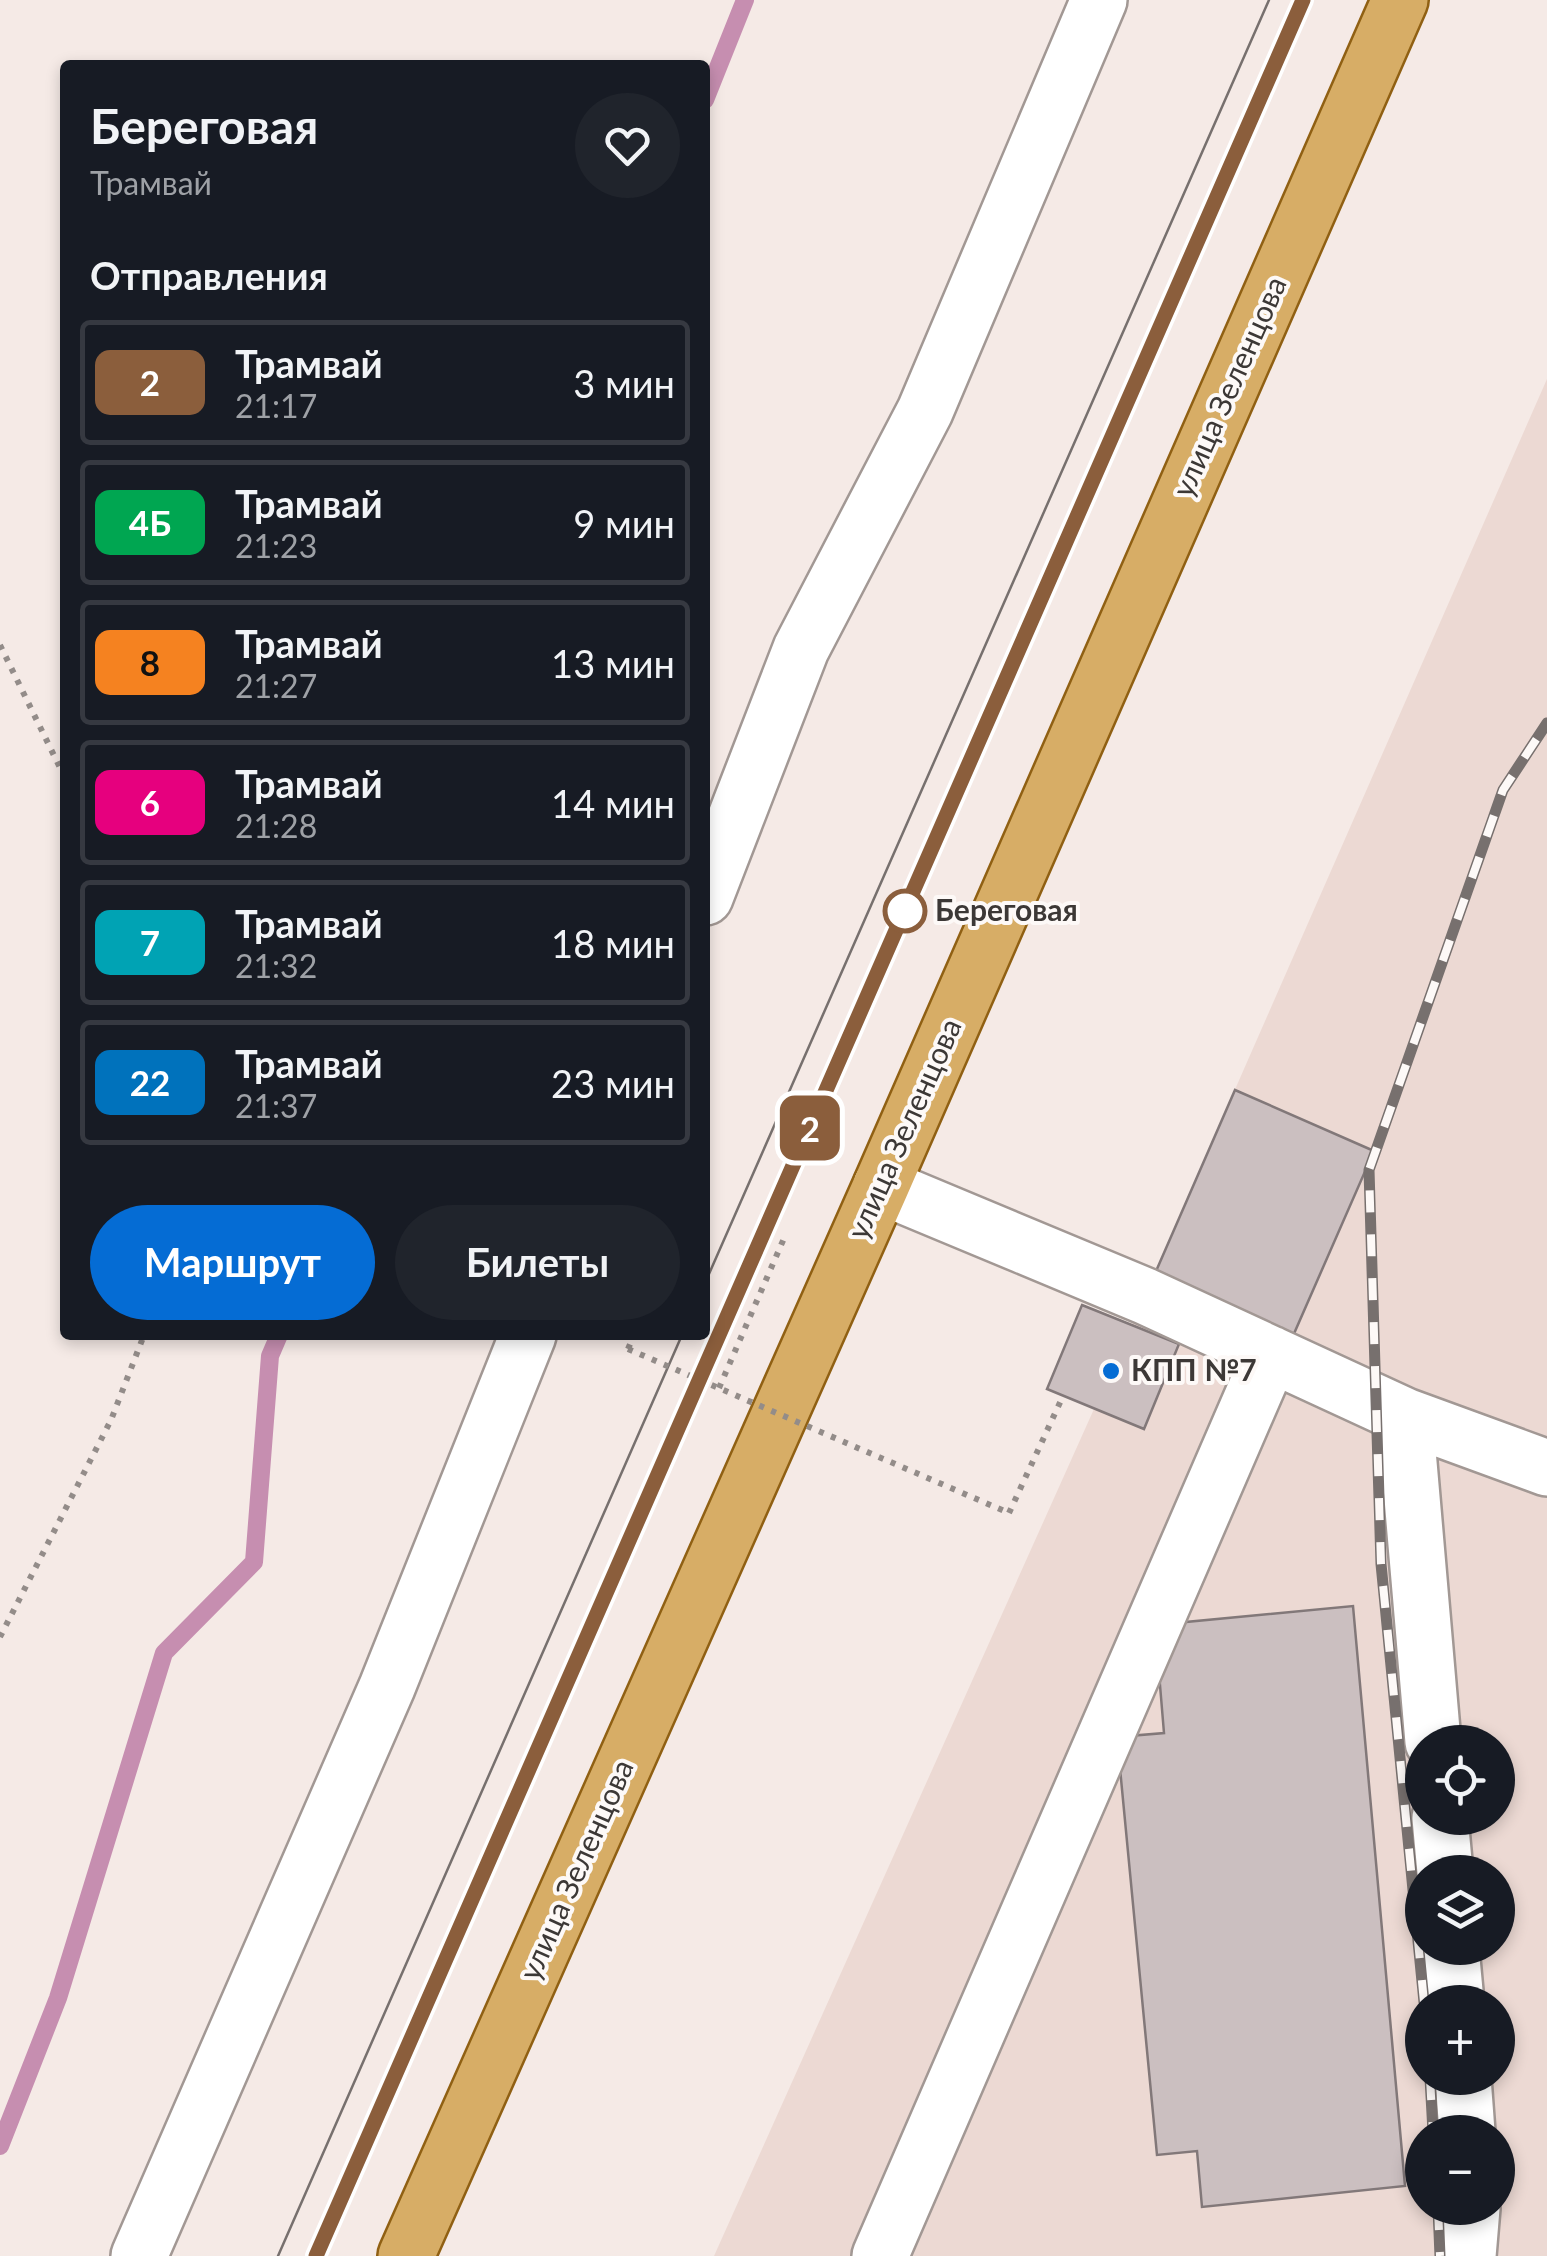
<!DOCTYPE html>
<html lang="ru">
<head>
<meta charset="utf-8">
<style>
  body { margin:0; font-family:Lato,sans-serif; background:#20242c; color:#f1f3f6; height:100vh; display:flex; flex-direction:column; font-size:38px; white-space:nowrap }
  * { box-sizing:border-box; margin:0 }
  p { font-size:32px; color:#9ea1a6 }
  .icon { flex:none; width:55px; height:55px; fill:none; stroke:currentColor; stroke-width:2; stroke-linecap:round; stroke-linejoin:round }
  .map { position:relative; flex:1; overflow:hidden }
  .side { position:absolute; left:60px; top:60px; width:650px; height:1280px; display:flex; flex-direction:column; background:#171b24; border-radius:10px; box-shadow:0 5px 15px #0003 }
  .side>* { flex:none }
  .badge { padding:0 20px; border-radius:15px; font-size:35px; line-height:65px }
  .tools { position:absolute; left:1405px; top:1725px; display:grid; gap:20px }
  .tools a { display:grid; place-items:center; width:110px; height:110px; border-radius:50%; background:#171b24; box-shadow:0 5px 15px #0003; font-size:50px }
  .map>.badge { position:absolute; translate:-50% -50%; box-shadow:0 0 0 5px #fff }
  h2 { padding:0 30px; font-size:38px; line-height:90px }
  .round { display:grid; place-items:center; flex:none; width:105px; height:105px; border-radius:52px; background:#20242c }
  .head { display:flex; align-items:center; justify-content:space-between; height:170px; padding:0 30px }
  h1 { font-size:48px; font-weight:700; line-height:75px }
  .action { display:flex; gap:20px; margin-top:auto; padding:20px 30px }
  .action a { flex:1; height:115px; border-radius:60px; background:#056cd4; color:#fff; font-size:40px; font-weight:700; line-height:115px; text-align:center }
  .action a+a { background:#20242c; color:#f1f3f6 }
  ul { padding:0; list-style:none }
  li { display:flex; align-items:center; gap:30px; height:125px; margin:0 20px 15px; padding:0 10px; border:5px solid #363941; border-radius:10px }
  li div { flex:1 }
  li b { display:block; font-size:38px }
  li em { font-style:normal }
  li .badge { min-width:110px; font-weight:700; text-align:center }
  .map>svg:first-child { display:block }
  .built { fill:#ecd9d3; fill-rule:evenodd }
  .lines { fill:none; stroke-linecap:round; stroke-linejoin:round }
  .stream { stroke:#c68eb0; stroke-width:18 }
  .building { fill:#cbbfc0; stroke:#827879; stroke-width:2.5 }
  .minor-casing { stroke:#a29894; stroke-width:60 }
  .major-casing { stroke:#906013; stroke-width:60 }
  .path { stroke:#938c89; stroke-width:6; stroke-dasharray:5 8; stroke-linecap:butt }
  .minor { stroke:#fff; stroke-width:55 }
  .major { stroke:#d7ad66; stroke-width:55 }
  .tram { stroke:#77706e; stroke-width:2.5 }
  .rail-casing { stroke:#77706e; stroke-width:11 }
  .rail { stroke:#fdf9f7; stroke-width:8; stroke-dasharray:22; stroke-linecap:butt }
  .path-bridge { stroke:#938c89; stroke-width:6; stroke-dasharray:5 8; stroke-linecap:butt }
  .line-casing { stroke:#fff; stroke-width:22 }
  .line { stroke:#8b5e3c; stroke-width:15 }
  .stop-dot { fill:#fff; stroke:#8b5e3c; stroke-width:5 }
  .poi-dot { fill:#056cd4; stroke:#fdf9f7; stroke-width:4 }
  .labels { text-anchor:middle; stroke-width:8; stroke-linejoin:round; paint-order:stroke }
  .street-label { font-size:30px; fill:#3c3836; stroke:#fdf9f7 }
  .stop-label { font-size:30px; font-weight:bold; fill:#3c3836; stroke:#fdf9f7; text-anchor:start }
  .poi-label { font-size:30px; font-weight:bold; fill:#3c3836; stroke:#fdf9f7; text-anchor:start }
</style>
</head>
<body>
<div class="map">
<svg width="1547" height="2256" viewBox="0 0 1547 2256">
  <rect width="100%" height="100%" fill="#f5eae6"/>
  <path class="built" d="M1547 379V2256H714L1094 1409 1047 1389 1082 1305 1132 1324ZM1422 1742H1498V1818H1422ZM1422 1872H1498V1948H1422ZM1422 2002H1498V2078H1422ZM1422 2132H1498V2208H1422Z"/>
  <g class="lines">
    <path class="stream" d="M705 100 745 0
      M0 2146 58 1998 164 1653 254 1562 270 1356 279 1335"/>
  </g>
  <path class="building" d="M1235 1090 1374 1151 1289 1345 1150 1285Z
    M1082 1305 1179 1344 1144 1429 1047 1389Z
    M1353 1606 1405 2186 1202 2207 1197 2151 1157 2155 1117 1737 1164 1733 1155 1625Z"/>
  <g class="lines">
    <g class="minor-casing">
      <path id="minor" d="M705 897 801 649 925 411 1099 0
        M881 1186 1145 1296 1405 1416 1433 1742
        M1405 1416 1547 1468
        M1440 1818 1445 1872
        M1451 1948 1456 2002
        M1463 2078 1467 2132
        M139 2256 387 1687 528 1335
        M880 2256 1271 1354
        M1468 2256 1472 2208"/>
    </g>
    <g class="major-casing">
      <path id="major" d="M406 2256 881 1186 1400 0"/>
    </g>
    <path class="path" d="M0 645 65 778
      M628 1349 634 1335
      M719 1388 785 1236
      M1009 1513 1063 1396
      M0 1637 111 1420 144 1335"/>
    <use href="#minor" class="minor"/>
    <use href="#major" class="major"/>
    <path class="tram" d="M705 1283 1269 0
      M278 2256 682 1335
      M316 2256 1303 0"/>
    <g class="rail-casing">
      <path id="rail" d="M1424 2002 1381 1564 1369 1170 1503 790 1547 723
        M1430 2078 1433 2132
        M1438 2208 1440 2256"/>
    </g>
    <use href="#rail" class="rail"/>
    <path class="path-bridge" d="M628 1349 1009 1513"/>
  </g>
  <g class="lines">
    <g class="line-casing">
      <path id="line" d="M316 2256 1303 0"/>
    </g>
    <use href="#line" class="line"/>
  </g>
  <circle class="stop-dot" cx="905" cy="911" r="20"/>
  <circle class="poi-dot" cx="1111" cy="1371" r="10"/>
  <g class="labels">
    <g class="street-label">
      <text transform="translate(1230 387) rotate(-66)" y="10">улица Зеленцова</text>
      <text transform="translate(905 1129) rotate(-66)" y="10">улица Зеленцова</text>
      <text transform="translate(577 1870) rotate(-66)" y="10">улица Зеленцова</text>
    </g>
    <g class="stop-label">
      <text x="935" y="921">Береговая</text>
    </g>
    <g class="poi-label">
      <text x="1131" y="1381">КПП №7</text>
    </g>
  </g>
</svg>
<div class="tools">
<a><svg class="icon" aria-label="locate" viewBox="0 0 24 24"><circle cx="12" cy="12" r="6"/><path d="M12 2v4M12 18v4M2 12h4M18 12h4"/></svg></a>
<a><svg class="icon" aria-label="layers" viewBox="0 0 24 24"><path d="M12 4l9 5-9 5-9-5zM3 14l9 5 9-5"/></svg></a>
<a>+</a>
<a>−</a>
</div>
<b class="badge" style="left:810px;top:1128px;background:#8b5e3c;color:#fff">2</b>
<section class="side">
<div class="head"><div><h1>Береговая</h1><p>Трамвай</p></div><a class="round"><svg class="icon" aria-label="heart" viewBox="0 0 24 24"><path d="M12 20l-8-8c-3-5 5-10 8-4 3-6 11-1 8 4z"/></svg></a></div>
<h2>Отправления</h2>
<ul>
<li><span class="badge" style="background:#8b5e3c;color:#fff">2</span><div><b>Трамвай</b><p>21:17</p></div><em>3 мин</em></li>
<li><span class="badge" style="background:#00a651;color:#fff">4Б</span><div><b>Трамвай</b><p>21:23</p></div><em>9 мин</em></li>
<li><span class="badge" style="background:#f58220;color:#111">8</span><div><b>Трамвай</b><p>21:27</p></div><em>13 мин</em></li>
<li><span class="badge" style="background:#e6007e;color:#fff">6</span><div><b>Трамвай</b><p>21:28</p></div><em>14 мин</em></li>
<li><span class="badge" style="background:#00a3b4;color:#fff">7</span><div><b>Трамвай</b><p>21:32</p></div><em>18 мин</em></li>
<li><span class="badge" style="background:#0072bc;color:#fff">22</span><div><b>Трамвай</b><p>21:37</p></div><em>23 мин</em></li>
</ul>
<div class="action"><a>Маршрут</a><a>Билеты</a></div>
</section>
</div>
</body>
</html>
